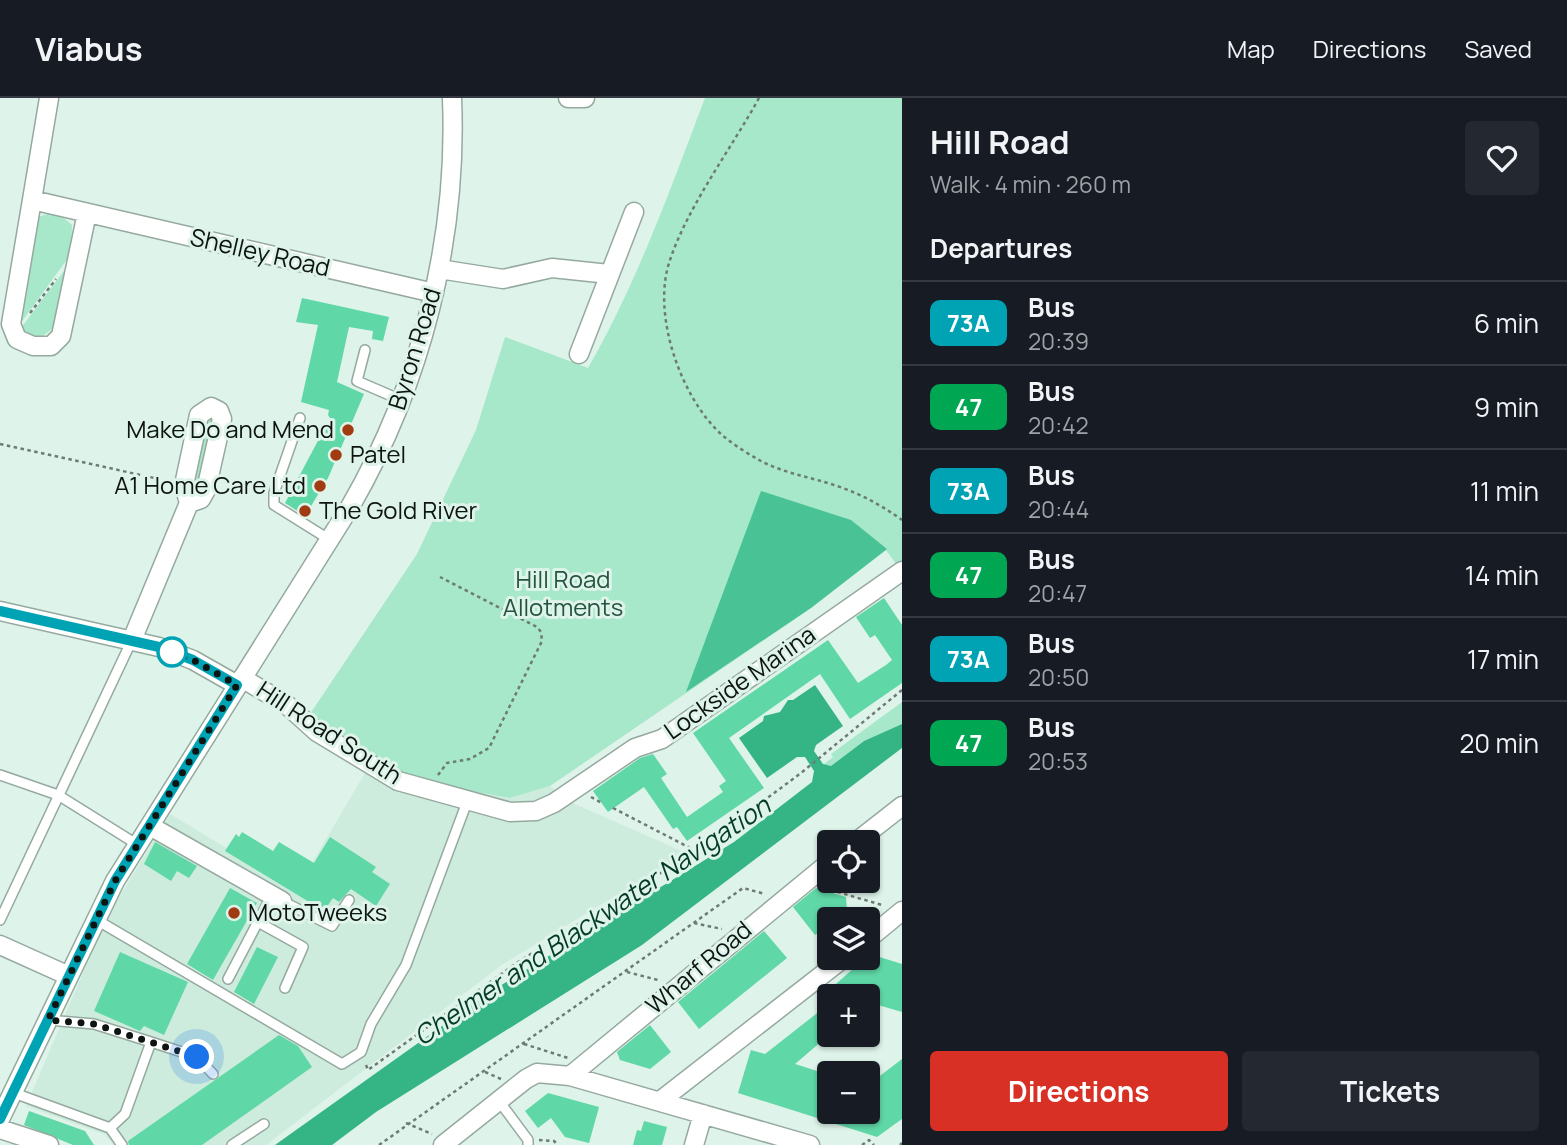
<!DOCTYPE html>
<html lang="en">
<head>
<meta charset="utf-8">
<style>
  body { margin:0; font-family:Manrope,sans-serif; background:#242831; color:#f1f3f6; height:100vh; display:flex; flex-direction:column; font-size:26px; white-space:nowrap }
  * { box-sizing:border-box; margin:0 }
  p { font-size:23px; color:#9ea1a6 }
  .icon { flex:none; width:38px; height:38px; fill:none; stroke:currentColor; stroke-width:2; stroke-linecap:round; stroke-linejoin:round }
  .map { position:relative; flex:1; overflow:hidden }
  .sheet { display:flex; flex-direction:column; background:#171b24; width:665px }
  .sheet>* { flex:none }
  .badge { padding:0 14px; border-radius:10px; font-size:24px; line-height:46px }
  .controls { position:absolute; left:817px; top:732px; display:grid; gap:14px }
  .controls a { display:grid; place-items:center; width:63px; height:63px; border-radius:7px; background:#171b24; box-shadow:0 2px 5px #0004; font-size:35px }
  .you { position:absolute; width:35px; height:35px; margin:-18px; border:5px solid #fff; border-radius:50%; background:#1a73e8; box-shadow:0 0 0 10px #1a73e833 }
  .map>.badge { position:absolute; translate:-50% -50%; box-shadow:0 0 0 4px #fff }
  h2 { padding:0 28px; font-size:26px; line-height:63px }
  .round { display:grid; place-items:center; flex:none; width:74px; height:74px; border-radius:7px; background:#242831 }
  .headline { display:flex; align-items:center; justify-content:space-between; height:119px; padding:0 28px }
  h1 { font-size:33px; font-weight:700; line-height:52px }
  .action { display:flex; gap:14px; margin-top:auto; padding:14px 28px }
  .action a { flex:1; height:80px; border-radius:7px; background:#d93025; color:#fff; font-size:28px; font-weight:700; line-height:80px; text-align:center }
  .action a+a { background:#242831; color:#f1f3f6 }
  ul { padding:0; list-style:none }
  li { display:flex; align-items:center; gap:21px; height:84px; padding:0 28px; border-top:2px solid #363941 }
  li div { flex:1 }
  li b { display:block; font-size:26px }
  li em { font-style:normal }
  li .badge { min-width:77px; font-weight:700; text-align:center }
  header { display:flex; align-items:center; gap:42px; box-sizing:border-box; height:98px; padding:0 35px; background:#171b24; border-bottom:2px solid #363941 }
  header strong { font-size:33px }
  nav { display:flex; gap:38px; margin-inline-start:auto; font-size:24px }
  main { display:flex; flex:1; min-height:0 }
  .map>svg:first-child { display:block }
  .built { fill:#ceecdd }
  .green { fill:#a6e8c9 }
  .forest { fill:#49c395 }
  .water { fill:#35b486 }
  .building { fill:#5fd7a7 }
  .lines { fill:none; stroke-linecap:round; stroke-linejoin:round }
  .lane-casing { stroke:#95a99f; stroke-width:12 }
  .street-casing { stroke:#95a99f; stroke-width:21 }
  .path { stroke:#6d7b74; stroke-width:2.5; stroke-dasharray:3.5 3.5; stroke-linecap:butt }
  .lane { stroke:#fff; stroke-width:9 }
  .street { stroke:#fff; stroke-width:18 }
  .line-casing { stroke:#fff; stroke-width:16 }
  .line { stroke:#00a3b4; stroke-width:10 }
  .walk { stroke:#0d1411; stroke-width:7; stroke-dasharray:0 12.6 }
  .poi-dot { fill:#a13b12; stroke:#def3e9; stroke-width:2.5 }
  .stop-dot { fill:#fff; stroke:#00a3b4; stroke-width:3.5 }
  .labels { text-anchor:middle; stroke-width:6; stroke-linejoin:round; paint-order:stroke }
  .street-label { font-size:24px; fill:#0d1411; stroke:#def3e9 }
  .poi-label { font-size:24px; fill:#0d1411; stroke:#def3e9; text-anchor:start }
  .park-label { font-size:24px; fill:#245541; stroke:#def3e9 }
  .water-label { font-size:26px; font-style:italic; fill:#033b28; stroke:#def3e9 }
</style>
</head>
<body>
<header>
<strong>Viabus</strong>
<nav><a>Map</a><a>Directions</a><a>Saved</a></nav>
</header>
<main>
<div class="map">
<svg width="902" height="1047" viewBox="0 0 902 1047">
  <rect width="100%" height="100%" fill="#def3e9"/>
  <path class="built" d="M374 660 402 674 453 690 510 700 550 688 575 706 686 755 503 866 266 1047H113L106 1037 26 1008 107 819 170 716 296 792Z"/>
  <path class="green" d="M705 0H902V474L886 452 811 510 550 688 510 700 453 690 402 674 374 660 310 616 417 456 476 332 505 239 588 270C637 185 670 92 705 0Z
    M48 116 61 118 72 127 71 156 20 226 38 119Z
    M70 165 55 229 41 239H30L21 230Z
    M214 317 198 395 189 394 204 319Z
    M902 604V626L864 643 831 668 823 667 833 659 831 656Z"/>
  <path class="forest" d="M761 393 851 422 887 451 811 510 686 594Z"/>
  <path class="water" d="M815 587 843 628 816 647 814 653 823 666 831 668 864 643 902 626V650L642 847 376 1014 332 1047H275L487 896 734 744 812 684 814 673 805 659H797L767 680 739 640 763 623 764 618 780 614 788 602H793Z"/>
  <path class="building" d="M302 200 389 219 383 243 372 241 373 233 349 229 337 284 364 296 328 380 305 418 285 405 330 320 328 317 329 312 301 304 318 227 296 224Z
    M884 500 902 527V585L850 621 820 576 729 640 764 690 687 743 677 729 673 731 644 689 608 714 593 693 640 660 653 656 667 676 661 680 687 719 723 694 719 688 726 683 693 635 828 542 858 585 886 567 892 562 875 537 870 540 856 519Z
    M242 734 273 753 279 744 314 765 330 739 376 769 372 774 390 786 376 808 351 791 339 804 333 800 324 813 225 753 236 736 239 739Z
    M155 744 197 768 189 780 177 773 171 783 144 766Z
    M230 790 257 805 213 882 187 866Z
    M816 790 846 799 847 812 836 821H830V826L815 837 793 809Z
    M764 833 787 860 699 931 678 904Z
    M257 849 278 859 254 906 234 894Z
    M120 854 188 884 164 937 144 928 140 933 94 913Z
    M870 856 902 866V914L868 904V898H848L829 892Z
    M830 905V936L795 966 830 977V1013H868V987L902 961V1021L877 1039 738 995 751 952 765 956Z
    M650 927 671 954 650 971 620 962 617 954Z
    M279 937 298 948 312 969 202 1047H129L128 1043Z
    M548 995 599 1009 589 1045 565 1039 551 1020 538 1030 525 1013Z
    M29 1013 85 1033 94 1047H73L24 1027Z
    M644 1023 667 1029 662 1047H633L637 1032 641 1033Z"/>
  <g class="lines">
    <g class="lane-casing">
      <path id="lane" d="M365 252 357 283 401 302
        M300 320 274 395V407L330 442
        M0 677 58 697 138 747
        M282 803 332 828 349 802
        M95 821 342 966 361 954 371 926 406 867 467 704
        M0 822 132 542
        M258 824 303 849 285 890
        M228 881 272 797
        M48 922 94 926 151 944 197 959 213 976
        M14 995 110 1030 125 1016 151 944
        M499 1003 528 1042V1047
        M110 1030 122 1047
        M232 1047 264 1026"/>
    </g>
    <g class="street-casing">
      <path id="street" d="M49 0 32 102 434 195
        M568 0H585
        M32 102 11 226 17 241 33 248H51L61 238 87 115
        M439 171 503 181 552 170 609 176
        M579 256 634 114
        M0 513 159 549 193 562 237 587
        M132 542 189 405 184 387 199 317 211 309 219 313 222 321 206 392 201 401 189 405
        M242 580 287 607 317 634 398 683 510 714 536 713 554 705 635 650 662 641 902 473
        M150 728 282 803
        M856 744 902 708
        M868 841 902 813
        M0 847 69 878
        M570 978 810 1047
        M660 1003 845 859
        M0 1021 115 783 350 409C421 286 458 142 452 0
        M0 1031 49 1047
        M443 1047 526 981 537 975 570 978 830 764
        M694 1047 703 1016"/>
    </g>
    <path class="path" d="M759 0C731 51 688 108 670 162 651 216 681 300 722 337 734 347 748 356 761 363 786 376 811 379 837 388 861 396 881 407 902 422
      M30 215 56 181
      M0 346 168 383
      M438 677 447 665 470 661 489 650 542 543 541 534 537 529 440 479
      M591 699 602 705
      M613 710 696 753
      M824 790 882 807
      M694 825 722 831
      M627 874 658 882
      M524 946 568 960
      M366 967 368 972 518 864 696 753 801 675 902 592
      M485 974 501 981
      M406 1025 432 1036
      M539 1042 554 1043 558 1047
      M379 1047 743 790 765 796
      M862 1047 869 1042 874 1047
      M900 1047 902 1045"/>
    <use href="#lane" class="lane"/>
    <use href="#street" class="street"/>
  </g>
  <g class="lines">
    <g class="line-casing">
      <path id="line" d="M0 513 159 549 193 562 237 587 115 783 0 1021"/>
    </g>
    <use href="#line" class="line"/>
    <path class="walk" d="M172 554 193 562 237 587 115 783 48 922 94 926 197 959"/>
  </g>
  <g class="poi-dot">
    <circle cx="348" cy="332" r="7"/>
    <circle cx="336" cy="357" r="7"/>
    <circle cx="320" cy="388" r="7"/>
    <circle cx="305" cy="413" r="7"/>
    <circle cx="234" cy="815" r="7"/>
  </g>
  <circle class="stop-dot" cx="172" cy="554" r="14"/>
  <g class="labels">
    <g class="street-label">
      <text transform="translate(260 155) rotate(13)" y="8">Shelley Road</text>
      <text transform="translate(415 251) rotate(-73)" y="8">Byron Road</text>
      <text transform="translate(740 585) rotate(-35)" y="8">Lockside Marina</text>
      <text transform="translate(329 635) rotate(33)" y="8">Hill Road South</text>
      <text transform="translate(699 870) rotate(-40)" y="8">Wharf Road</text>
    </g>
    <g class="poi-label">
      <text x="334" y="340" text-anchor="end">Make Do and Mend</text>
      <text x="350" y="365">Patel</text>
      <text x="306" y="396" text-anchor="end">A1 Home Care Ltd</text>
      <text x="319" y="421">The Gold River</text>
      <text x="248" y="823">MotoTweeks</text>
    </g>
    <g class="park-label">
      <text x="563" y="490">Hill Road<tspan x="563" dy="28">Allotments</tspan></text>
    </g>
    <g class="water-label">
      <text transform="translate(592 823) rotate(-34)" y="9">Chelmer and Blackwater Navigation</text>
    </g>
  </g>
</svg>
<div class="controls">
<a><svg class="icon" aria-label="locate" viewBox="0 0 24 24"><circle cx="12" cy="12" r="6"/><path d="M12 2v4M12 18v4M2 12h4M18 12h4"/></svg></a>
<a><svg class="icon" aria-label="layers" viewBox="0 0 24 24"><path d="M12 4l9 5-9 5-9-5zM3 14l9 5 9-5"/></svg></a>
<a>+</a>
<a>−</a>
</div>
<div class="you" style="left:197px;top:959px"></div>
</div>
<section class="sheet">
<div class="headline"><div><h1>Hill Road</h1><p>Walk · 4 min · 260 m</p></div><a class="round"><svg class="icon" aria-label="heart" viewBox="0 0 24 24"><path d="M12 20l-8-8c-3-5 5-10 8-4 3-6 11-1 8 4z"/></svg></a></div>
<h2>Departures</h2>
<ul>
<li><span class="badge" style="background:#00a3b4;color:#fff">73A</span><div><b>Bus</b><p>20:39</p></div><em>6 min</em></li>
<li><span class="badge" style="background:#00a651;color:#fff">47</span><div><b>Bus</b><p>20:42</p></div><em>9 min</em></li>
<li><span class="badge" style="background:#00a3b4;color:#fff">73A</span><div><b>Bus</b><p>20:44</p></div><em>11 min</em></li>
<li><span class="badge" style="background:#00a651;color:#fff">47</span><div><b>Bus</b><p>20:47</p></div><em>14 min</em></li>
<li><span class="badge" style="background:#00a3b4;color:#fff">73A</span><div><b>Bus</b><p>20:50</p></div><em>17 min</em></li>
<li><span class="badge" style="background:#00a651;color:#fff">47</span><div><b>Bus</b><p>20:53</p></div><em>20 min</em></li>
</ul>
<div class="action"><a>Directions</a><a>Tickets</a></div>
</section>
</main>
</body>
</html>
